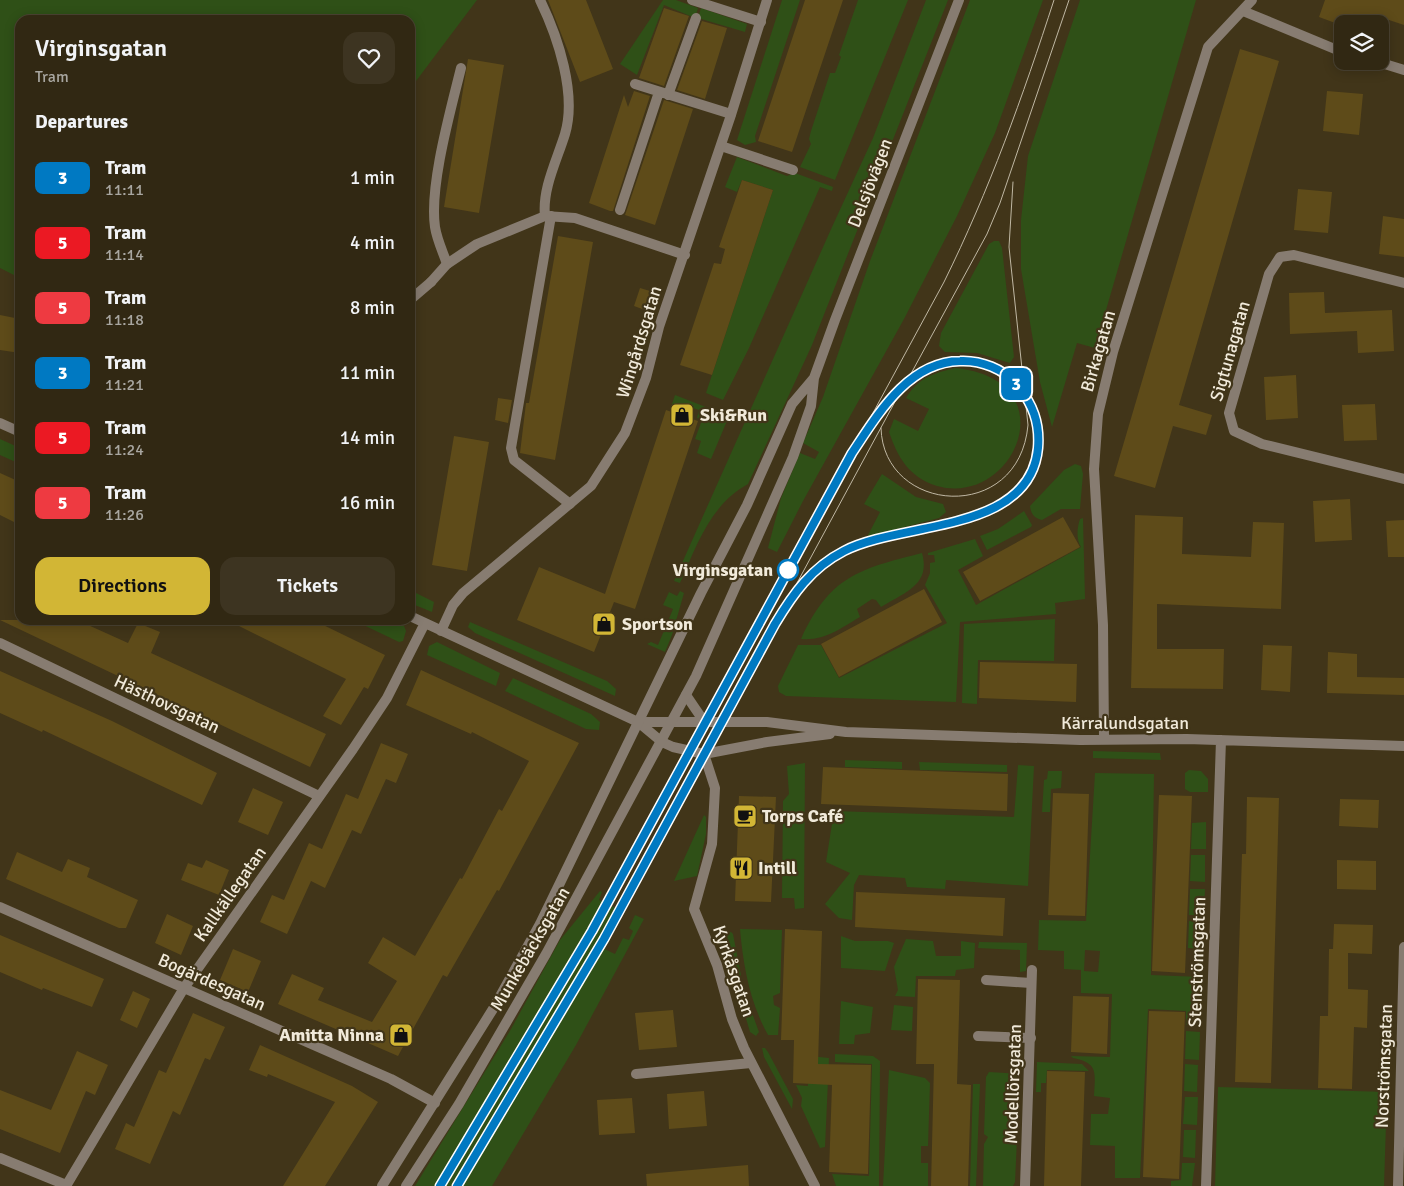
<!DOCTYPE html>
<html lang="en">
<head>
<meta charset="utf-8">
<style>
  body { margin:0; font-family:Signika,sans-serif; background:#3d3421; color:#f1f3f6; height:100vh; display:flex; flex-direction:column; font-size:19px; white-space:nowrap }
  * { box-sizing:border-box; margin:0 }
  p { font-size:16px; color:#a8a6a0 }
  .icon { flex:none; width:28px; height:28px; fill:none; stroke:currentColor; stroke-width:2; stroke-linecap:round; stroke-linejoin:round }
  .map { position:relative; flex:1; overflow:hidden }
  .sheet { position:absolute; left:15px; top:15px; width:400px; height:610px; display:flex; flex-direction:column; background:#312813; border-radius:15px; box-shadow:0 2px 12px #0003,0 0 0 1px #4c4433 }
  .sheet>* { flex:none }
  .badge { padding:0 10px; border-radius:8px; font-size:18px; line-height:32px }
  .tools { position:absolute; left:1334px; top:15px; display:grid; gap:10px }
  .tools a { display:grid; place-items:center; width:55px; height:55px; border-radius:10px; background:#312813; box-shadow:0 2px 12px #0003,0 0 0 1px #4c4433; font-size:25px }
  .map>.badge { position:absolute; translate:-50% -50%; box-shadow:0 0 0 2px #fff }
  h2 { padding:0 20px; font-size:19px; line-height:45px }
  .round { display:grid; place-items:center; flex:none; width:52px; height:52px; border-radius:15px; background:#3d3421 }
  .headline { display:flex; align-items:center; justify-content:space-between; height:85px; padding:0 20px }
  h1 { font-size:24px; font-weight:600; line-height:38px }
  .action { display:flex; gap:10px; margin-top:auto; padding:10px 20px }
  .action a { flex:1; height:58px; border-radius:15px; background:#d2b635; color:#111; font-size:20px; font-weight:600; line-height:58px; text-align:center }
  .action a+a { background:#3d3421; color:#f1f3f6 }
  ul { padding:0; list-style:none }
  li { display:flex; align-items:center; gap:15px; height:65px; padding:0 20px }
  li div { flex:1 }
  li b { display:block; font-size:19px }
  li em { font-style:normal }
  li .badge { min-width:55px; font-weight:700; text-align:center }
  .map>svg:first-child { display:block }
  .green { fill:#2f5017; fill-rule:evenodd }
  .building { fill:#5e4b19 }
  .lines { fill:none; stroke-linecap:round; stroke-linejoin:round }
  .service { stroke:#877c71; stroke-width:10 }
  .minor { stroke:#877c71; stroke-width:10 }
  .tertiary { stroke:#877c71; stroke-width:10 }
  .tram { stroke:#c0b8a4; stroke-width:1 }
  .line-casing { stroke:#fff; stroke-width:11 }
  .line { stroke:#0079c2; stroke-width:8 }
  .stop-dot { fill:#fff; stroke:#0079c2; stroke-width:2.5 }
  .labels { text-anchor:middle; stroke-width:4.5; stroke-linejoin:round; paint-order:stroke }
  .street-label { font-size:18px; fill:#f1eada; stroke:#413519 }
  .poi-label { font-size:18px; font-weight:bold; fill:#f1eada; stroke:#413519; text-anchor:start }
  .stop-label { font-size:18px; font-weight:bold; fill:#f1eada; stroke:#413519; text-anchor:end }
</style>
</head>
<body>
<div class="map">
<svg width="1404" height="1186" viewBox="0 0 1404 1186">
  <rect width="100%" height="100%" fill="#413519"/>
  <path class="green" d="M0 0H477L410 89V20H20V278L0 268Z
    M663 0H676L698 8 695 18 664 5 637 75 620 64Z
    M782 0H800L755 136 756 142 745 145 737 140Z
    M858 0H908L835 180 800 167 811 144 809 139 811 131 830 73H835L841 57 839 55Z
    M926 0H948L812 345 748 484C710 505 697 545 680 583L674 581 832 227 873 138Z
    M970 0H1043L995 133 957 216 904 319 803 501 777 552 768 548 781 498 800 453 815 459 819 452 803 443 823 397 870 261Z
    M1080 0H1196L1095 348 1077 343 1052 427 1040 382 1021 269V220L1028 156Z
    M701 8 747 24 745 32 698 18Z
    M737 157 787 176 795 173 833 187 832 191 820 187 749 348 723 400 706 393 773 190 742 180 737 192 725 187Z
    M994 241H999L1002 248 1014 357 1010 363 977 353 945 352 939 346 941 333 989 244Z
    M955 368C1069 379 1015 508 937 486 909 477 898 458 889 432L894 419 918 431 929 409 906 398C918 378 934 373 955 368Z
    M675 395 729 416 711 459 697 453 701 441 695 439 702 420 697 418 699 410 678 403 675 412 670 410Z
    M0 439 20 448V464L0 455Z
    M1075 464 1081 466 1083 474 1080 509H1061L1042 520C1034 518 1031 514 1030 506L1064 470Z
    M882 474 916 497 943 504 946 512 939 518 867 537 880 512 864 504Z
    M1024 511 1032 525 1031 527 987 550 980 536 998 529Z
    M1083 518 1085 599 1055 603 1056 614 960 622 956 702 786 696 779 692 778 686 798 645H821L839 678 947 623 925 585 930 573V563L935 562 934 555H928V553L975 539 983 556 958 570 976 605 1081 547C1076 539 1077 528 1080 519Z
    M922 553C931 585 905 592 881 607L876 600 872 599 857 609 860 617C839 629 825 641 801 639 830 576 859 569 922 553Z
    M410 590 434 602 432 612 410 603Z
    M680 591 684 593 672 635 665 652 647 644 651 642 658 645 673 609 663 605 669 592 677 596Z
    M1055 619 1054 661 978 660 977 704 962 703 964 624Z
    M353 620H390L404 626 406 631 403 641 399 642Z
    M470 622 607 681 616 689 615 696 475 633 468 627Z
    M437 642 500 673 496 686 427 655 429 646Z
    M513 678 591 714 600 722 599 730 586 729 505 691Z
    M1093 751 1160 753 1161 760 1093 758Z
    M845 760 902 762V769L845 767Z
    M919 762 1007 765V772L920 770Z
    M805 763 804 908 795 909 794 898H782L783 801 789 794 787 766Z
    M1018 765 1034 766 1028 886 946 880 945 889 907 887 905 878 859 875 854 885 852 920 839 918 825 904 850 873 826 862 834 811 1014 817Z
    M1189 770 1201 771 1208 779V792H1190L1185 789V773Z
    M1048 771H1062L1061 788 1051 789 1050 812H1042L1044 780 1047 779Z
    M1095 773 1154 774 1151 975 1201 977V1026L1186 1025V1011L1148 1009 1140 1178H1115V1146L1090 1145 1091 1114H1108L1110 1098 1094 1096C1095 1073 1099 1063 1073 1058L1071 1056 1110 1057 1112 994 1081 993V970L1064 969V951L1038 950 1039 920 1086 921ZM1085 950 1100 951 1098 972 1084 971Z
    M704 815 706 817V834L697 876 674 881Z
    M1206 822V849H1191L1192 823Z
    M1191 855H1205V882L1190 881Z
    M1190 889H1205L1204 915H1189Z
    M600 891 602 892 599 900 616 908 598 946 615 954 623 938 629 940 633 931 629 928 635 915 644 919 576 1045 492 1186H415L511 1029 560 940Z
    M1189 921 1204 922 1203 949 1188 948Z
    M740 929 782 930 780 993 773 996 774 1005 780 1008 778 1035H768C750 1003 743 965 740 929Z
    M731 932 733 934 744 991 759 1032 756 1036 750 1032 730 964 727 933Z
    M841 936 855 941H888L894 943 885 971 841 968Z
    M906 939 933 941 936 956H961V941L975 943 974 968 956 970 955 976H916L915 997 895 996 898 990 894 967Z
    M979 942 1027 943 1026 971 1020 972V950L978 948Z
    M841 1001 873 1007 870 1033 855 1035 854 1044H839Z
    M894 1005 913 1007 912 1031 891 1030Z
    M1186 1031 1200 1032 1199 1060 1185 1059Z
    M762 1048H765L768 1052 793 1099 792 1109 764 1057Z
    M835 1054 873 1056 880 1061 879 1186H836L832 1174 869 1176 872 1064 835 1062Z
    M800 1055 829 1058 825 1147 820 1148 801 1106 802 1098 796 1085 808 1086 807 1061Z
    M1037 1062 1082 1064 1089 1071 1047 1070 1046 1083H1041V1092H1036Z
    M1185 1064 1198 1065 1197 1092 1184 1091Z
    M889 1070 925 1078 930 1083 928 1146H921V1163H928V1186H883Z
    M989 1072 1020 1074 1015 1182 1013 1186H983L984 1144 988 1137 984 1134 986 1077Z
    M973 1084H980L976 1186H970Z
    M1218 1087 1387 1092 1384 1186H1215Z
    M1185 1097H1198L1197 1125 1183 1124Z
    M1184 1130H1196L1195 1158 1183 1157Z
    M1182 1163H1195L1192 1186H1171V1181L1181 1180Z"/>
  <path class="building" d="M548 0H586L613 69 580 82Z
    M805 0H843L792 152 758 141Z
    M1325 0H1404V25L1389 20 1387 24H1338L1319 17Z
    M664 8 689 16 664 86 639 78Z
    M702 21 727 28 705 99 677 90Z
    M1240 49 1279 61 1179 405 1212 415 1206 435 1173 426 1155 488 1114 476Z
    M468 59 504 65 479 213 444 207Z
    M634 91 650 96 613 211H610L589 203 624 95 628 107Z
    M1327 91 1363 94 1359 135 1323 131Z
    M664 100 693 109 655 225 625 215Z
    M742 180 773 190 712 375 680 365 714 263 721 264 725 249 719 247Z
    M1298 189 1332 192 1328 233 1294 230Z
    M1383 216 1404 219V257L1379 254Z
    M558 236 593 242 555 460 520 453 526 403H529Z
    M640 288 660 294 653 313 634 306Z
    M1324 292 1325 313 1392 310 1394 351 1358 353 1357 331 1290 334 1289 293Z
    M0 315 20 319V353L0 350Z
    M1296 375 1298 418 1266 420 1264 377Z
    M498 398 512 400 508 423 495 420Z
    M1375 404 1377 440 1344 441 1342 405Z
    M666 410 698 421 635 609 614 602 594 652 517 620 539 567 605 594Z
    M454 436 489 442 467 571 432 565Z
    M0 473 20 482V525L0 515Z
    M1350 499 1352 540 1315 542 1313 501Z
    M1135 515 1183 517 1182 554 1251 557 1253 522 1284 523 1281 609 1157 604V649H1224L1223 689 1131 688Z
    M1063 517 1080 547 980 601 963 572Z
    M1404 520V557H1388L1386 521Z
    M924 589 942 622 839 677 821 644Z
    M0 620H77L128 643 138 623 160 632 151 653 326 734 310 767Z
    M227 620H313L385 655 368 689 364 687 341 725 323 716 346 679Z
    M1263 645 1292 646 1290 692 1261 690Z
    M1328 652 1357 654V677L1404 678V695L1327 693Z
    M980 662 1077 664 1076 702 979 698Z
    M421 670 579 743 499 891 497 890 447 977 443 975 398 1056 278 1004 292 974 324 988 318 1000 372 1022 397 981 368 963 383 937 415 956 460 878 462 879 499 809 502 811 529 761 472 732 471 734 406 705Z
    M0 671 112 721 217 773 202 805 43 730 42 732 0 713Z
    M381 743 408 754 396 783 386 779 361 834 352 830 325 888 311 881 287 934 260 922 272 895 284 900 309 843 322 849 346 794 358 799Z
    M823 767 1008 774 1007 811 821 804Z
    M253 788 283 802 268 835 238 822Z
    M1053 793 1089 794 1085 916 1048 915Z
    M1159 795 1192 796 1185 973 1152 971Z
    M739 796 776 797 771 902 735 901Z
    M1247 797 1279 798 1271 1083 1235 1082 1242 854H1246Z
    M1340 799 1379 800 1378 828 1339 826Z
    M17 852 62 872 68 859 90 868 87 877 138 900 126 928H119L6 879Z
    M206 860 229 870 219 895 181 880 188 863 202 868Z
    M1337 860 1376 861V890L1337 889Z
    M856 892 1005 898 1003 936 855 927Z
    M167 914 193 926 181 955 155 943Z
    M1334 924 1373 925 1372 954 1348 953V989L1368 990 1367 1028 1354 1027 1352 1089 1318 1088 1320 1016H1328L1329 949H1333Z
    M785 929 822 931 818 1064 871 1065 868 1174 829 1172 832 1085 793 1083 794 1040H781Z
    M0 935 104 979 92 1007 43 988 42 990 0 972Z
    M233 949 261 961 248 992 220 980Z
    M918 979 960 980 957 1084 971 1085 968 1186H931L934 1064H916Z
    M133 991 150 999 137 1028 120 1020Z
    M1073 996 1109 997 1107 1054 1071 1052Z
    M673 1010 677 1047 639 1050 635 1013Z
    M1149 1011 1185 1012 1179 1179 1143 1177Z
    M193 1013 225 1027 210 1060 205 1058 180 1115 173 1111 150 1164 115 1149 126 1123 134 1127 159 1070 166 1073Z
    M260 1045 352 1086 378 1102 325 1186H283L335 1102 268 1074 267 1077 249 1070Z
    M77 1051 108 1065 95 1095 86 1091 60 1153 0 1129V1090L51 1110Z
    M1047 1071 1085 1072 1081 1186H1044Z
    M704 1091 707 1126 669 1129 667 1094Z
    M632 1098 635 1133 599 1135 597 1100Z
    M748 1165 749 1186H647L646 1174Z"/>
  <g class="lines">
    <path class="service" d="M540 0C558 37 577 94 565 134 557 160 542 189 545 216
      M692 0 761 22
      M635 84 731 114
      M668 95 696 18
      M721 146 793 170
      M620 210 659 92
      M551 216 511 448 514 460 570 504
      M447 264C443 252 437 240 435 227 429 186 451 109 461 68
      M410 300 431 282
      M986 980 1031 983
      M978 1036 1031 1038
      M636 1074 751 1063"/>
    <path class="minor" d="M1243 11 1342 52
      M1375 61 1404 70
      M431 282 447 264 477 244 545 216 575 218 685 255
      M1404 283 1294 255 1280 257 1269 274 1229 413 1234 431 1262 444 1404 479
      M0 423 20 432
      M410 616 638 722 662 742 673 747 704 754 767 742 830 734
      M441 631 453 605 463 593 591 486 625 433 646 378 659 327 730 118 767 0
      M0 643 319 796
      M686 695 705 723
      M638 722H767L846 732 1080 740 1187 739 1404 746
      M1104 739 1103 625 1094 469 1098 414 1113 352 1208 47 1252 0
      M704 754 715 788 713 826 712 844 694 909 717 965 732 1019 744 1048 815 1186
      M0 907 391 1079 435 1103
      M0 1158 66 1185
      M66 1186 184 988 353 749 387 698 425 623
      M1025 1186 1032 970
      M1206 1186 1221 740
      M1398 1186 1404 947"/>
    <path class="tertiary" d="M382 1186 493 1009 540 924 701 593 747 505 792 404 814 378
      M406 1186 459 1104 546 954 696 676 793 457 811 406 814 378 835 320 959 0"/>
    <path class="tram" d="M907 381 987 234 1000 203 1069 0
      M881 428C883 514 1019 525 1028 425L1009 247 1013 182
      M797 583 897 398
      M440 1186 592 931 944 282C989 191 1023 96 1054 0
      M457 1186 604 939 775 625C793 594 811 568 843 551 900 522 1009 536 1034 464 1039 452 1041 435 1037 423 1031 396 1013 375 988 365 946 348 901 379 879 413"/>
  </g>
  <g class="lines">
    <g class="line-casing">
      <path id="line" d="M440 1186 592 931 852 453C878 414 908 362 960 361 981 360 1004 369 1017 385 1033 404 1040 423 1038 448 1030 534 901 521 844 551 811 568 793 594 775 624L604 939 457 1186"/>
    </g>
    <use href="#line" class="line"/>
  </g>
  <defs>
    <g id="shop-square" transform="scale(1.25)"><rect x="-9" y="-9" width="18" height="18" rx="4" fill="#d2b635" stroke="#413519"/><path d="M-5-2.5h2.3a2.7 3.5 0 0 1 5.4 0H5L5.5 6h-11ZM-1.5-2.5h3a1.5 2.3 0 0 0-3 0Z" fill="#111"/></g>
    <g id="cafe-square" transform="scale(1.25)"><rect x="-9" y="-9" width="18" height="18" rx="4" fill="#d2b635" stroke="#413519"/><path d="M-5.5-4.5H6V0H3Q3 3.5 0 3.5H-2.5Q-5.5 3.5-5.5 0ZM3-3.2v2h1.7v-2ZM-6 4.5H4V6H-6Z" fill="#111"/></g>
    <g id="restaurant-square" transform="scale(1.25)"><rect x="-9" y="-9" width="18" height="18" rx="4" fill="#d2b635" stroke="#413519"/><path d="M-5-6h1v4h1v-4h1v4h1v-4h1v5L-1.5 .5V6h-2V.5L-5-1ZM5-6V6H3V1.5H1.5Q1.5-4 5-6Z" fill="#111"/></g>
  </defs>
  <g fill-rule="evenodd">
    <use href="#shop-square" x="682" y="415"/>
    <use href="#shop-square" x="604" y="624"/>
    <use href="#cafe-square" x="745" y="816"/>
    <use href="#restaurant-square" x="741" y="868"/>
    <use href="#shop-square" x="401" y="1035"/>
  </g>
  <circle class="stop-dot" cx="788" cy="570" r="10"/>
  <g class="labels">
    <g class="street-label">
      <text transform="translate(870 183) rotate(-69)" y="6">Delsjövägen</text>
      <text transform="translate(639 342) rotate(-73)" y="6">Wingårdsgatan</text>
      <text transform="translate(1098 351) rotate(-74)" y="6">Birkagatan</text>
      <text transform="translate(1230 351) rotate(-74)" y="6">Sigtunagatan</text>
      <text transform="translate(167 704) rotate(25)" y="6">Hästhovsgatan</text>
      <text x="1125" y="729">Kärralundsgatan</text>
      <text transform="translate(230 894) rotate(-55)" y="6">Kallkällegatan</text>
      <text transform="translate(530 949) rotate(-60)" y="6">Munkebäcksgatan</text>
      <text transform="translate(1197 962) rotate(-88)" y="6">Stenströmsgatan</text>
      <text transform="translate(734 971) rotate(71)" y="6">Kyrkåsgatan</text>
      <text transform="translate(212 982) rotate(24)" y="6">Bogärdesgatan</text>
      <text transform="translate(1384 1066) rotate(-88)" y="6">Norströmsgatan</text>
      <text transform="translate(1013 1084) rotate(-88)" y="6">Modellörsgatan</text>
    </g>
    <g class="poi-label">
      <text x="700" y="421">Ski&amp;Run</text>
      <text x="622" y="630">Sportson</text>
      <text x="762" y="822">Torps Café</text>
      <text x="758" y="874">Intill</text>
      <text x="384" y="1041" text-anchor="end">Amitta Ninna</text>
    </g>
    <g class="stop-label">
      <text x="773" y="576">Virginsgatan</text>
    </g>
  </g>
</svg>
<div class="tools">
<a><svg class="icon" aria-label="layers" viewBox="0 0 24 24"><path d="M12 4l9 5-9 5-9-5zM3 14l9 5 9-5"/></svg></a>
</div>
<b class="badge" style="left:1016px;top:384px;background:#0079c2;color:#fff">3</b>
<section class="sheet">
<div class="headline"><div><h1>Virginsgatan</h1><p>Tram</p></div><a class="round"><svg class="icon" aria-label="heart" viewBox="0 0 24 24"><path d="M12 20l-8-8c-3-5 5-10 8-4 3-6 11-1 8 4z"/></svg></a></div>
<h2>Departures</h2>
<ul>
<li><span class="badge" style="background:#0079c2;color:#fff">3</span><div><b>Tram</b><p>11:11</p></div><em>1 min</em></li>
<li><span class="badge" style="background:#eb1923;color:#fff">5</span><div><b>Tram</b><p>11:14</p></div><em>4 min</em></li>
<li><span class="badge" style="background:#ee3a41;color:#fff">5</span><div><b>Tram</b><p>11:18</p></div><em>8 min</em></li>
<li><span class="badge" style="background:#0079c2;color:#fff">3</span><div><b>Tram</b><p>11:21</p></div><em>11 min</em></li>
<li><span class="badge" style="background:#eb1923;color:#fff">5</span><div><b>Tram</b><p>11:24</p></div><em>14 min</em></li>
<li><span class="badge" style="background:#ee3a41;color:#fff">5</span><div><b>Tram</b><p>11:26</p></div><em>16 min</em></li>
</ul>
<div class="action"><a>Directions</a><a>Tickets</a></div>
</section>
</div>
</body>
</html>
